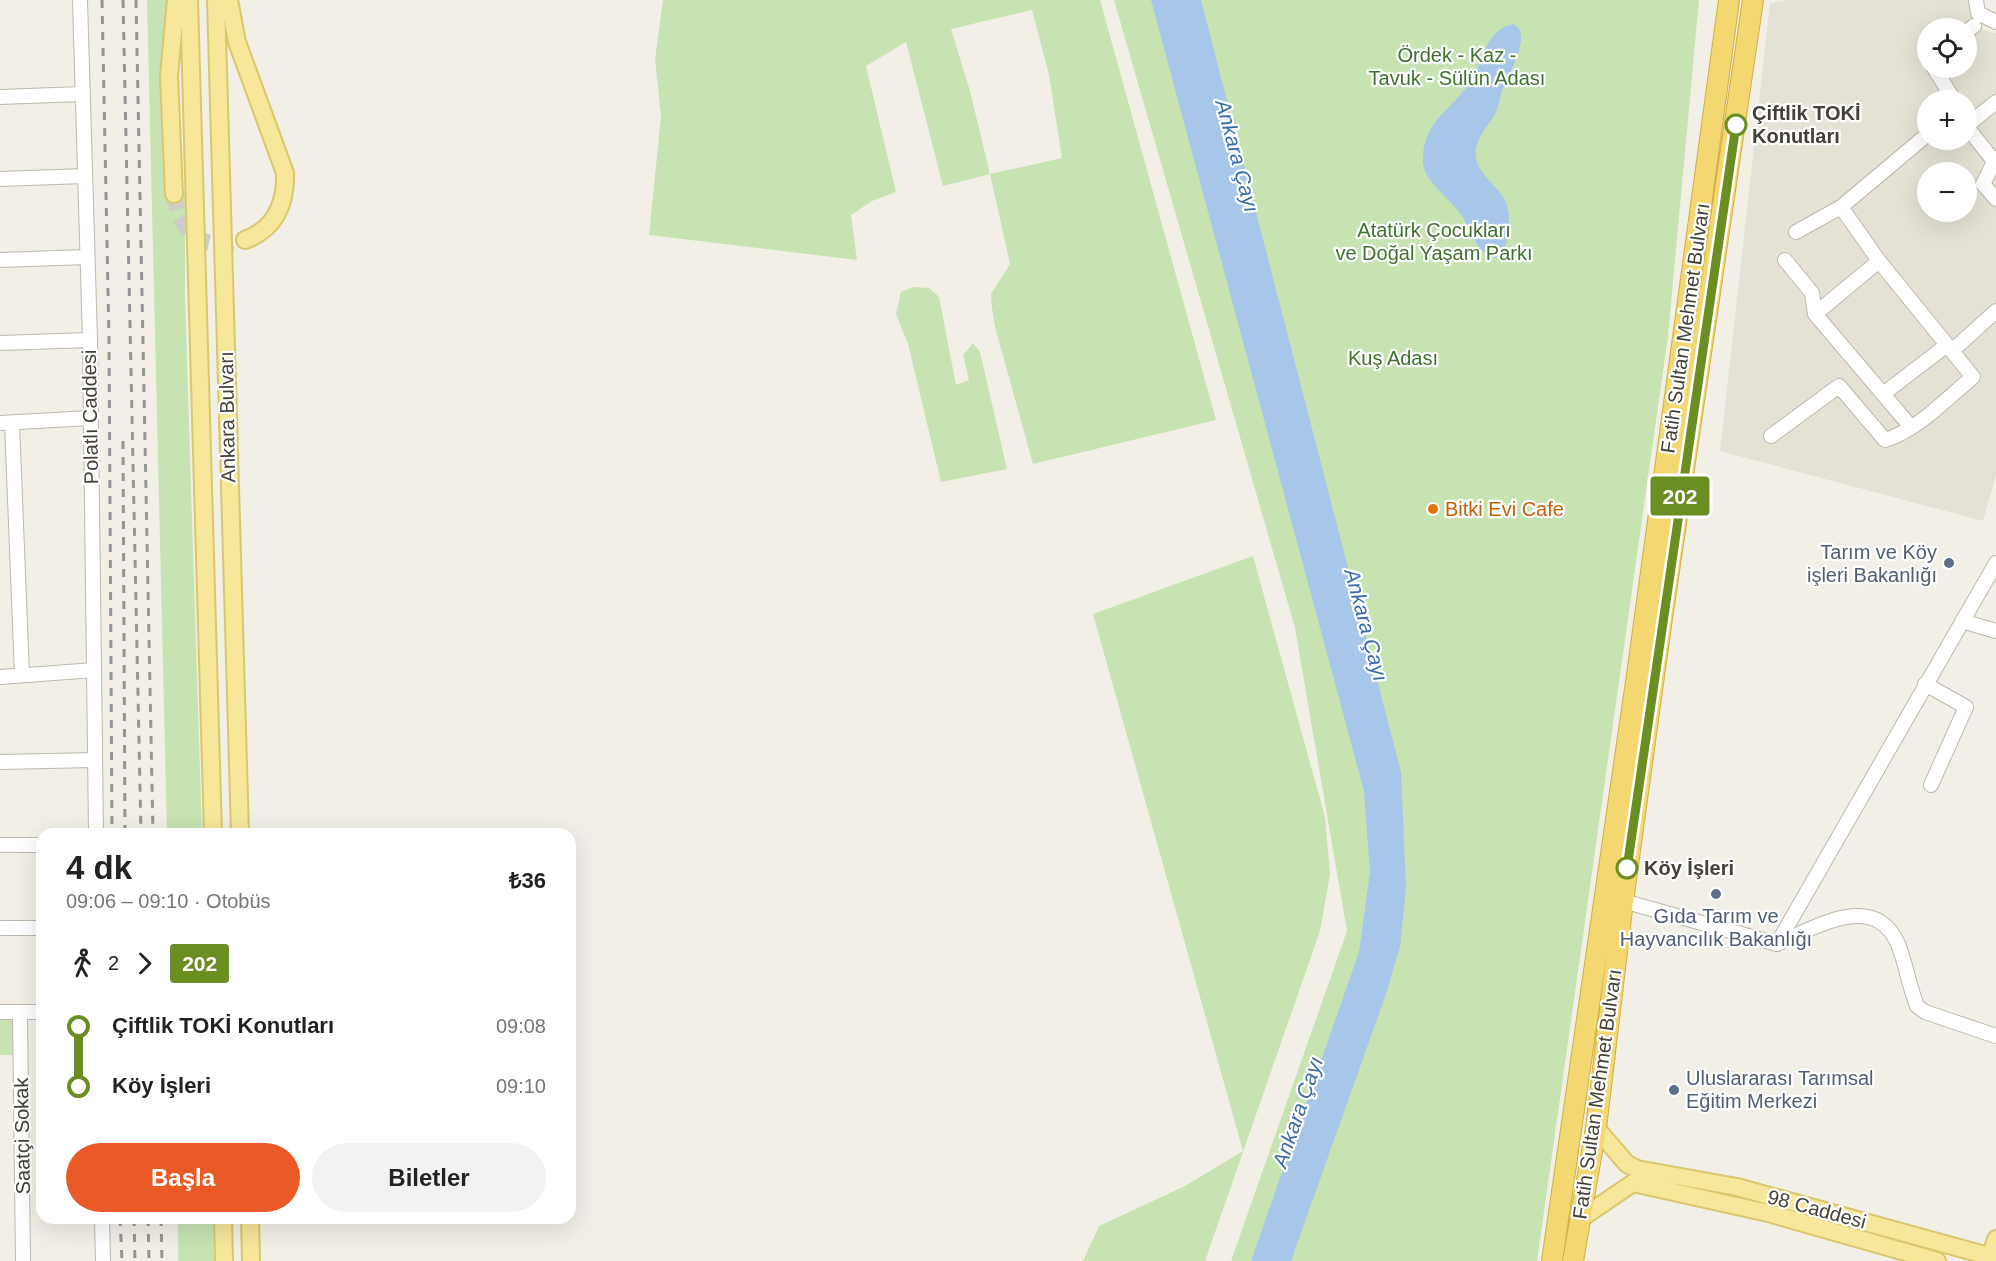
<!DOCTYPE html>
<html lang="tr">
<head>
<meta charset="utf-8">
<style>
  body { margin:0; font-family:Arial,sans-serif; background:#f2f2f2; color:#222; height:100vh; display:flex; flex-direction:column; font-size:22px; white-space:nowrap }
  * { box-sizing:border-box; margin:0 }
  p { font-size:20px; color:#767676 }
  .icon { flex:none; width:33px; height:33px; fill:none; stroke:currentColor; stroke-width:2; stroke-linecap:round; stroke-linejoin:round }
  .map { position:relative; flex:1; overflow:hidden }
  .details { position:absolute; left:36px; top:828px; width:540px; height:396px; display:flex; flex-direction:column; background:#fff; border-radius:18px; box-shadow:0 6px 24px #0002 }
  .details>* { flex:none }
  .badge { padding:0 12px; border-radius:4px; font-size:21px; line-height:39px }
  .fabs { position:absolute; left:1917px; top:18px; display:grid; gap:12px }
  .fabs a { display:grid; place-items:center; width:60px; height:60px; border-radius:50%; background:#fff; box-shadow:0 6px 24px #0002; font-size:30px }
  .map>.badge { position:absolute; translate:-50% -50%; box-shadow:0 0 0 3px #fff }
  .legs { display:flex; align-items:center; gap:9px; height:66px; padding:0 30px; font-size:20px }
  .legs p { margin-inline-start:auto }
  .summary { display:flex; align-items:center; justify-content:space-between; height:102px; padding:0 30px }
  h1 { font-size:33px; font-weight:700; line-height:45px }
  .button { display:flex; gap:12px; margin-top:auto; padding:12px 30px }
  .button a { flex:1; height:69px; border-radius:36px; background:#ea5a26; color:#fff; font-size:24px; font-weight:700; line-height:69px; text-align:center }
  .button a+a { background:#f2f2f2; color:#222 }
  ul { padding:0 30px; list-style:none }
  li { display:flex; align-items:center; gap:21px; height:60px; font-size:22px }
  li i { display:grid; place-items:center; width:9px; height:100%; margin:0 8px; background:currentColor }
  li i::after { content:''; width:15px; height:15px; margin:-8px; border:4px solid; border-radius:50%; background:#fff }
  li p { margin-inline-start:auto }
  li:first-child i { background:linear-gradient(#0000 50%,currentColor 0) }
  li:last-child i { background:linear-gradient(currentColor 50%,#0000 0) }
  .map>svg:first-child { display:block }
  .residential { fill:#e5e2d5; fill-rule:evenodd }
  .green { fill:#c7e3b2; fill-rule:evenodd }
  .water { fill:#a7c7ea }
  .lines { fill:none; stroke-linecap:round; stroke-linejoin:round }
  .major-tunnel { stroke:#cfcdc3; stroke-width:16; stroke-dasharray:16 8; stroke-linecap:butt }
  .minor-casing { stroke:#bdb8aa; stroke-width:16 }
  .major-casing { stroke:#dac66c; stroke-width:20 }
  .highway-casing { stroke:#d1ad41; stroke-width:22 }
  .minor { stroke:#fff; stroke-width:14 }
  .major { stroke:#f6e79b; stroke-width:16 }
  .highway { stroke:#f3d771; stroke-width:20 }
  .rail { stroke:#959595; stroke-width:3; stroke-dasharray:8 8; stroke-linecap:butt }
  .line-1-casing { stroke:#fff; stroke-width:14 }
  .line-1 { stroke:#6b8e23; stroke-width:9 }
  .stop-1-dot { fill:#fff; stroke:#6b8e23; stroke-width:3 }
  .food-dot { fill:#e8710a; stroke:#fff; stroke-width:2 }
  .service-dot { fill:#5c6f8a; stroke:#fff; stroke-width:2 }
  .labels { text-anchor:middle; stroke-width:4.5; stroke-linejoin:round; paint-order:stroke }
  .park-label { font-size:20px; fill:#40712e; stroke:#fff }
  .stop-label { font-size:20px; font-weight:bold; fill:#444036; stroke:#fff; text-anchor:start }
  .street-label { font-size:20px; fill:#444036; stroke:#fff }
  .food-label { font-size:20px; fill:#c56008; stroke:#fff; text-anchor:start }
  .service-label { font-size:20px; fill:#4e5e75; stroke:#fff; text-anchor:end }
  .water-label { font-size:21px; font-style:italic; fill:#386ba8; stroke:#fff }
</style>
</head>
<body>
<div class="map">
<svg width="1996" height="1261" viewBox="0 0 1996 1261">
  <rect width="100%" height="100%" fill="#f2f0e6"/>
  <path class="residential" d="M1788 0H1970L1977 24 1984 30 1996 33V475L1983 521 1720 451 1770 3ZM1928 28H1966V68H1928ZM1928 100H1966V140H1928ZM1928 172H1966V212H1928Z"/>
  <path class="green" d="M147 0H170L162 68 174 194 185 191V297L202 834H167Z
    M663 0H1100L1216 420 1033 464 995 327 992 308 991 294 1010 264 990 174 943 186 906 42 866 66 896 192 872 201 851 215 857 260 649 235 661 116 655 59ZM1032 10 1049 75 1062 158 990 174 970 91 951 29Z
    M1114 0H1699L1668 336 1537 1261H1231L1347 931 1295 628Z
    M914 287 929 288 939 297 956 385 969 380 963 355 973 343 980 352 1007 469 941 482 908 344 896 314 901 292Z
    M1253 556 1325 817 1330 874 1320 931 1205 1261H1083L1099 1226 1185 1186 1243 1151 1093 614Z
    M0 1015H14V1055H0Z
    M178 1218H213L214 1261H178Z"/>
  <path class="water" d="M1151 0H1201L1401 772 1406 887 1400 947 1386 994 1291 1261H1251L1359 952 1370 872 1364 791Z
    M1513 24C1533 33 1510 72 1504 85 1500 94 1500 103 1496 112 1490 124 1479 134 1476 148 1472 173 1498 183 1506 203 1511 214 1509 228 1507 239 1505 248 1503 253 1495 258 1475 252 1473 233 1462 216 1452 200 1423 182 1423 161 1422 121 1453 109 1471 81 1484 61 1485 30 1513 24Z"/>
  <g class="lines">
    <path class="major-tunnel" d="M174 194C181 236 203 252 245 240"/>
    <g class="minor-casing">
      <path id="minor" d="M80 0 90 340 96 834
        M1976 0 1978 13 1996 22
        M1966 32 1974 26
        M1934 68 1954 100
        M0 97 82 94
        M1966 120 1970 131 1993 160
        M1969 124 1996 102
        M1996 158 1983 184 1996 199
        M0 179 84 176
        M1796 232 1841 207 1928 134
        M0 260 87 257
        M1785 260 1812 293 1815 314
        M1879 261 1815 314 1911 427
        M0 343 90 340
        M1952 351 1996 311
        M1883 394 1947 345
        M0 423 90 418
        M12 423 22 675
        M1771 436 1839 386 1885 440C1918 430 1947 398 1973 377L1879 261 1841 207
        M1962 621 1996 631
        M0 677 94 670
        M1925 684 1966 707 1931 785
        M0 762 95 760
        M0 845H42
        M1623 901 1777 944 1996 563
        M0 928H42
        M1777 944C1815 928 1874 890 1898 944 1906 964 1909 986 1917 1006L1925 1012 1996 1036
        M0 1012H42
        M20 1012 23 1261
        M102 1218 103 1261"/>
    </g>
    <g class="major-casing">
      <path id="major" d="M189 0 213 834
        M216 0 240 834
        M229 0 237 42 285 173C286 204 275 229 245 240
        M174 194 169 76 176 0
        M1596 1128 1627 1164 1637 1169 1737 1187 1996 1258
        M223 1218 224 1261
        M250 1218 251 1261
        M1580 1219 1633 1183 1768 1213 1937 1261
        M1989 1261 1996 1239"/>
    </g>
    <g class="highway-casing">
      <path id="highway" d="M1552 1261 1637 675 1729 0
        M1573 1261 1596 1128 1623 901 1661 625 1753 0"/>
    </g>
    <use href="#minor" class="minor"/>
    <use href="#major" class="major"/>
    <use href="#highway" class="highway"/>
    <path class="rail" d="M102 0 109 339 112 834
      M123 0 141 834
      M136 0 153 834
      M123 441 125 834
      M120 1218 122 1261
      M134 1218 135 1261
      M148 1218 149 1261
      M161 1218 162 1261"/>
  </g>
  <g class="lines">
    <g class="line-1-casing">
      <path id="line-1" d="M1627 868 1736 125"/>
    </g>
    <use href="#line-1" class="line-1"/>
  </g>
  <g class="stop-1-dot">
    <circle cx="1736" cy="125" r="10"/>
    <circle cx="1627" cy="868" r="10"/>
  </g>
  <circle class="food-dot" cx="1433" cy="509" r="6"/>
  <g class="service-dot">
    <circle cx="1949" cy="563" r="6"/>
    <circle cx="1716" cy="894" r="6"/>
    <circle cx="1674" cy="1090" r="6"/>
  </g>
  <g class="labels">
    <g class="park-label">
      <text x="1457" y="62">Ördek - Kaz -<tspan x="1457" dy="23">Tavuk - Sülün Adası</tspan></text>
      <text x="1434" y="237">Atatürk Çocukları<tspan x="1434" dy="23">ve Doğal Yaşam Parkı</tspan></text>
      <text x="1393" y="365">Kuş Adası</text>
    </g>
    <g class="stop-label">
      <text x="1752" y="120">Çiftlik TOKİ<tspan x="1752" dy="23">Konutları</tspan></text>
      <text x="1644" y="875">Köy İşleri</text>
    </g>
    <g class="street-label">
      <text transform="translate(1685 328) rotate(-82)" y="7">Fatih Sultan Mehmet Bulvarı</text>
      <text transform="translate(90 417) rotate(-91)" y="7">Polatlı Caddesi</text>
      <text transform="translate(227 417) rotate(-91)" y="7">Ankara Bulvarı</text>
      <text transform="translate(1597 1094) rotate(-82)" y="7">Fatih Sultan Mehmet Bulvarı</text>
      <text transform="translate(22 1136) rotate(-91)" y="7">Saatçi Sokak</text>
      <text transform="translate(1817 1209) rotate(15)" y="7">98 Caddesi</text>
    </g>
    <g class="food-label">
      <text x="1445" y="516">Bitki Evi Cafe</text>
    </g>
    <g class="service-label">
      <text x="1937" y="559">Tarım ve Köy<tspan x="1937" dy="23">işleri Bakanlığı</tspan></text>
      <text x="1716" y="923" text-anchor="middle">Gıda Tarım ve<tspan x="1716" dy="23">Hayvancılık Bakanlığı</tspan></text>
      <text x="1686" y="1085" text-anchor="start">Uluslararası Tarımsal<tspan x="1686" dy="23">Eğitim Merkezi</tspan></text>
    </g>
    <g class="water-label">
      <text transform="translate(1237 156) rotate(75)" y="7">Ankara Çayı</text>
      <text transform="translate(1366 625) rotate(75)" y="7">Ankara Çayı</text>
      <text transform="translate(1298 1112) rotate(-71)" y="7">Ankara Çayı</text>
    </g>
  </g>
</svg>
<div class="fabs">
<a><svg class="icon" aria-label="locate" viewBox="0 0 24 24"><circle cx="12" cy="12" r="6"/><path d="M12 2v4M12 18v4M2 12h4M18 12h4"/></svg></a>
<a>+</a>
<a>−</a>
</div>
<b class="badge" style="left:1680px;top:496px;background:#6b8e23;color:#fff">202</b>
<section class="details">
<div class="summary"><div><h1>4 dk</h1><p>09:06 – 09:10 · Otobüs</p></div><b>₺36</b></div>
<div class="legs"><svg class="icon" aria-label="walk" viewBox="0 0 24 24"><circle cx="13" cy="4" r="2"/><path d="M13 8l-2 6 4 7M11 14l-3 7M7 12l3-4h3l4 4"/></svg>2<svg class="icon" aria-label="forward" viewBox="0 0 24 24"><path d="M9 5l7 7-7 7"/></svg><b class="badge" style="background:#6b8e23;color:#fff">202</b></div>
<ul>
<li><i style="color:#6b8e23"></i><b>Çiftlik TOKİ Konutları</b><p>09:08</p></li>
<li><i style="color:#6b8e23"></i><b>Köy İşleri</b><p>09:10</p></li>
</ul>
<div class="button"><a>Başla</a><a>Biletler</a></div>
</section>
</div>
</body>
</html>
